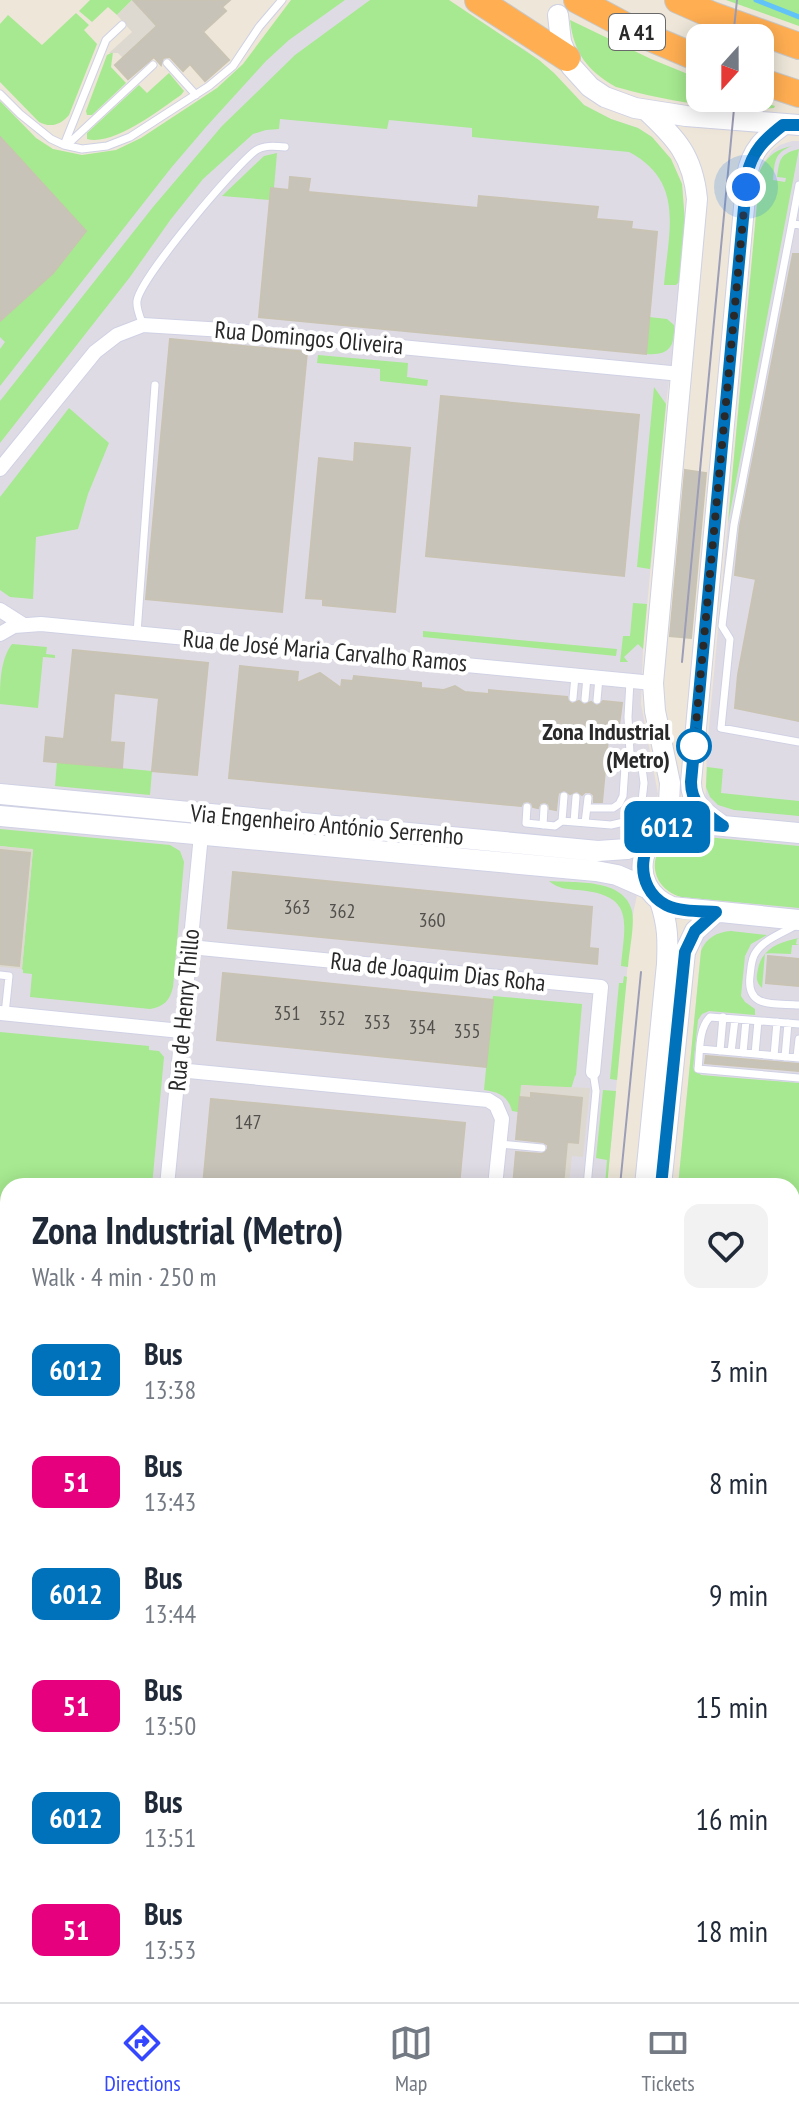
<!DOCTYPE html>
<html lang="en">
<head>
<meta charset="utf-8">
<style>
  body { margin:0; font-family:"PT Sans Narrow",sans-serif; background:#f2f2f3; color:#1f2937; height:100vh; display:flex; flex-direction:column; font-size:30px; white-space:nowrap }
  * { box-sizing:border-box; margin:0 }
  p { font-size:26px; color:#747a83 }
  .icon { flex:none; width:44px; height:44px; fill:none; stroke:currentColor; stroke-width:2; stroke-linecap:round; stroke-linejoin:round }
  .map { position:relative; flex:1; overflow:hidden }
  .details { position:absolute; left:0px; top:1178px; width:800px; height:824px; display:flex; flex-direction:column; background:#fff; border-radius:24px 24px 0 0; box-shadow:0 4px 20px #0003 }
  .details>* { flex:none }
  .badge { padding:0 16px; border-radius:12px; font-size:28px; line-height:52px }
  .needle { width:52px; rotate:201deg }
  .controls { position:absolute; left:686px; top:24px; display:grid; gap:16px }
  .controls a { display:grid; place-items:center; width:88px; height:88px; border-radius:16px; background:#fff; box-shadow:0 4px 20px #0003; font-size:40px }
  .you { position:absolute; width:40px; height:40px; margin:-20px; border:6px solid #fff; border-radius:50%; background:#1a73e8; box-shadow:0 0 0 12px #1a73e833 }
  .map>.badge { position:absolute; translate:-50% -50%; box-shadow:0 0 0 4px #fff }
  .round { display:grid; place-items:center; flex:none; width:84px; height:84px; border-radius:16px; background:#f2f2f3 }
  .headline { display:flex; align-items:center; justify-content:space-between; height:136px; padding:0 32px }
  h1 { font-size:38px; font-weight:600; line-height:60px }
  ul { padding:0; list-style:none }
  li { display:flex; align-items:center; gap:24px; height:112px; padding:0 32px }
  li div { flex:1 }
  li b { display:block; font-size:30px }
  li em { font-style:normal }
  li .badge { min-width:88px; font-weight:700; text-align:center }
  .tab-bar { display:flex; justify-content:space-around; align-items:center; height:112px; border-top:2px solid #e0e1e3; background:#fff; font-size:22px; color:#747a83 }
  .tab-bar a { display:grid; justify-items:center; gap:4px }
  .tab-bar .on { color:#3447ff }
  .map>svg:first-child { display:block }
  .industrial { fill:#dfdbe4 }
  .green { fill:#a6e990 }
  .plaza { fill:#ddd9d1 }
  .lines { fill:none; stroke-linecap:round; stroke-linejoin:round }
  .stream { stroke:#62c3f9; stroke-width:5 }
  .building { fill:#c8c3b9; stroke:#c8c3b3; stroke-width:2 }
  .lane-casing { stroke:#cfd1e4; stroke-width:9 }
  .street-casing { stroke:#cfd1e4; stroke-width:16 }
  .secondary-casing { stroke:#cfd1e4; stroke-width:22 }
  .highway-casing { stroke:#c7c7c7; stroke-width:28 }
  .lane { stroke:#fff; stroke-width:7 }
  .street { stroke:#fff; stroke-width:14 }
  .secondary { stroke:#fff; stroke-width:20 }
  .highway { stroke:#ffae52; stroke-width:26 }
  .tram { stroke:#9c9db6; stroke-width:2 }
  .line-casing { stroke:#fff; stroke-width:18 }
  .line { stroke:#0072bc; stroke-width:12 }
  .walk { stroke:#292929; stroke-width:8; stroke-dasharray:0 14.4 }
  .stop-dot { fill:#fff; stroke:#0072bc; stroke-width:4 }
  .labels { text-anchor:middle; stroke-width:8; stroke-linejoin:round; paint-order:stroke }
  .number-label { font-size:20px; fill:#51504d }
  .shield { fill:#fff; stroke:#696969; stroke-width:2 }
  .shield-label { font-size:22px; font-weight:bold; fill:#292929 }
  .street-label { font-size:24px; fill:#292929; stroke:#fff }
  .stop-label { font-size:24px; font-weight:bold; fill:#292929; stroke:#fff; text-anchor:end }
</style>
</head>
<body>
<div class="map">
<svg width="799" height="2002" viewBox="0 0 799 2002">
  <rect width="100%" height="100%" fill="#ede6d9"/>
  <path class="industrial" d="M318 0H427L524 49 554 73 584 105 611 119 638 128 652 137 671 159 682 184 686 236 683 275 666 404 643 649 641 704 658 794 632 919 607 1186H8V1994H530L529 2002H0V116L98 223Z
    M792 141H799V2002H600L601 1994H792V1186H678L701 951 707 748 760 176 762 165 772 151 780 145Z"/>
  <path class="green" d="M90 0H132L117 15 108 7 92 22 79 11Z
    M291 0H345L289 40 266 61 206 127 171 168 0 386V349L5 342 0 337V321L53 273 86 231 0 137V101L36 138 53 149 82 155 116 150 141 138 217 88 243 64Z
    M370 0H449L539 60 554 73 584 105 611 119 638 128 652 137 671 159 682 184 686 236 681 280 676 285H664C668 233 686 182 629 152L472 137V128L389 120 387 129 280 119 279 129 266 130 253 134 203 179 171 219 130 277 0 443V401L153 207 222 126 295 55Z
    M726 0H799V26Z
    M76 13 89 25 84 30 97 44 69 115C61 125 50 128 39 122L0 82V24L8 15 42 45Z
    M570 20 651 59 700 79V98H751L775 106 774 108C725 112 663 100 616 87 588 71 574 54 570 20Z
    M113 52 111 67 126 83 92 115H87L86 111 107 55Z
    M169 73 184 91 181 95C159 110 114 146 87 139V133L139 85 147 93Z
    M792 146C774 153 775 161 773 180L785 182 786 178 777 177C780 158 780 154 799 149L728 523 760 170C767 156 777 149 792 146Z
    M277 153 274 188H271L270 200 222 196 264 156Z
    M649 317 667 319 674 325C675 347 669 356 646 354Z
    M318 355 408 363 407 377 428 380 427 386 380 381V369L317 363Z
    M654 387 666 404 650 569 637 567Z
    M69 408 109 443 88 494 78 529 36 537 33 599 10 597 0 590V497Z
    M633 603 647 604 643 649 638 644 624 657 628 662H620L623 636H630Z
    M423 631 617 649 616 656 423 637Z
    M12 644 47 647 46 654 55 655V658L43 657 38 708 0 704C0 684 0 660 12 644Z
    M57 762 152 771 150 795 55 786Z
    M707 767 723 769 721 793 799 801V816L734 810 718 805 710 797 706 787Z
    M0 829 170 845 180 851 184 862 173 987C170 1000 164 1007 150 1009L30 997 32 974 23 973V970L22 969 33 850 0 846Z
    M685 835 799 846V908L681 897C644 886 647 840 685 835Z
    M549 881C575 883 624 878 632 911 635 925 629 951 628 967L621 966C625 921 635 895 578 890 566 889 559 889 549 881Z
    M731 931 767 935 751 944 745 956 741 996 745 1002 755 1009V1015L709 1011 702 1014 698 1020 693 1068 701 1075 799 1083V1445L792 1453V1186H678L701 951C706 938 717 932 731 931Z
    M799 938 797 939 796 944 799 945H792L791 954 765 953 762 988C756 982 756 978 758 969 762 948 780 942 799 938Z
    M624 976 627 977 617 1080 610 1079 619 983H623Z
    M493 996 582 1004 576 1075 575 1076 571 1089 522 1085 518 1112 512 1111C508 1096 499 1092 484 1090Z
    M0 1032 149 1046V1050L159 1051 164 1057 152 1186H8V1413L0 1412Z
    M603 1090 616 1091 607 1186H605L607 1160 596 1158Z"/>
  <path class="plaza" d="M132 0 148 16 160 23 123 58 118 53H109L132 32 117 15Z
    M0 846 33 849 22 969 0 967V964L19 965 30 853 0 850Z
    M521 1085 590 1088 583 1157 572 1156 569 1186H563L567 1142H578L582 1099 532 1093 531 1098 520 1097Z"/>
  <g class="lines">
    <path class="stream" d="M756 0 799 17"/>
  </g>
  <path class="building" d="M133 0H230L222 7 226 11 203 32 229 60 205 81 190 64 183 71 170 57 163 58 161 65 154 57 128 79 115 65 157 26Z
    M0 137 86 231 53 273 0 321Z
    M290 177 310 179 308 192 478 208 479 196 598 207 596 219 632 222 631 229 657 232 646 354 259 317 271 188 289 190Z
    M793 254H799V721L735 708 738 675 756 579 735 575 740 526Z
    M170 339 307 352 282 612 146 599Z
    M441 396 639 415 624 576 426 556Z
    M355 443 410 448 395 612 323 605V599L306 598 319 458 354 462Z
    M685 470 706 473 691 638 670 636Z
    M73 650 208 663 197 775 152 771 159 698 114 693 110 742 124 743 122 768 44 761 46 737 64 739Z
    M240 666 298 672 297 683 320 673 341 688 342 680 353 681 354 676 421 683V688L444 690 455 686 465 692 476 693 489 694V690L567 697 568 701 572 704 579 701 584 705 591 702 597 706 603 701 622 703 619 725 607 726 603 731V735L608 738 602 802H594V795L590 792H585L582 795 577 791 570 794 564 790 558 793 556 810 550 809 549 804 545 802 540 803 538 808 533 807 532 803 528 801 523 802 521 806 229 778Z
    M0 850 30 853 19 966 0 964Z
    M233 872 592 907 589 948 598 949 597 964 228 928Z
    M768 956 799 959V986L766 983Z
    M223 973 493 1000 486 1067 217 1040Z
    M706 1056 799 1064V1071L705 1063Z
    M531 1093 582 1098 578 1143 567 1142 563 1186H513L516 1152 542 1154 548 1149V1145L543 1142 516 1139 520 1097 531 1098Z
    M211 1099 465 1123 459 1186H203Z"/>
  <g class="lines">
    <g class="lane-casing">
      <path id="lane" d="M167 63 196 95
        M0 94 20 114 51 139 64 145 82 149 107 146 130 137 209 86 233 66 259 27 282 0
        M64 145 106 40 122 25
        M67 145 153 65
        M799 185 792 223 799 225
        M792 223 734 525 722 626 730 639 721 728 799 742
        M143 325C140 317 136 308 137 301 140 278 234 167 255 151 263 145 275 146 285 147
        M137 633 155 385
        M573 698 575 676
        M585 699 587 677
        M597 700 599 678
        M609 732 629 734
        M527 807 526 823 555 826 562 821 611 825 624 822 632 816 642 801 644 783 642 768 630 753
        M587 808H613L619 804 623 796 625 767 630 753 628 717 630 681
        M562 821 564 796
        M574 822 576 797
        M585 823 588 798
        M543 825 544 808
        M798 924C785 932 764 939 756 952 751 958 751 968 750 976 746 1009 774 1003 799 1005
        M0 975 9 976 5 1014
        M799 1024 710 1017C698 1029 700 1053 698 1069L799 1078
        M700 1049 799 1058
        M720 1051 723 1017
        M731 1052 735 1019
        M743 1053 746 1020
        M755 1054 758 1021
        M774 1056 777 1022
        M785 1057 788 1023
        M797 1057 799 1039
        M500 1144 542 1148
        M587 1186 596 1091 593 1072
        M792 1606 799 1607
        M0 1851 1 1844
        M0 1914 8 1919
        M2 2002 8 1941
        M263 2002V1994"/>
    </g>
    <g class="street-casing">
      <path id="street" d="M0 469 95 352 117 335 143 325 224 330 681 374
        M0 610 22 624
        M0 634 14 626 41 624 653 683
        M190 947 601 987 593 1072
        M0 1013 181 1031
        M178 1070 488 1100 496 1105 502 1119 495 1186
        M167 1186 201 835
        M0 1431 8 1432
        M0 1639 8 1640
        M792 1714H799
        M0 1811 8 1812
        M792 1887H799
        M390 2002V1994"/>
    </g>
    <g class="secondary-casing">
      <path id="secondary" d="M558 15 561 42 571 66 590 87 605 97 635 108 686 116 799 125
        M646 110C676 138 693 156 697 199L653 683 655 711 670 783 669 803 663 830
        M0 794 598 851 627 849 652 840
        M0 816 596 871 617 875 649 889
        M723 826C706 814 691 805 691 782L747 175C752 149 763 140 783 125
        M799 833 691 823C639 823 623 887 672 907L799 920
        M645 1186 667 964C668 940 668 925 660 901
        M661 1186 685 952 695 931 716 912
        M567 2002 568 1994
        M583 2002 584 1994"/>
    </g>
    <g class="highway-casing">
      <path id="highway" d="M478 0 567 58
        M577 0 641 34 700 59
        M678 0 712 15 799 46
        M760 81 799 94"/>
    </g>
    <use href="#lane" class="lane"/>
    <use href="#street" class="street"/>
    <use href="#secondary" class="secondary"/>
    <use href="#highway" class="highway"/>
    <path class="tram" d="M733 38 737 0
      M682 662 735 98
      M620 1186 641 972
      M541 2002 542 1994"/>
  </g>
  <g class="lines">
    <g class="line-casing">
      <path id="line" d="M661 1186 685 952 695 931 716 912C701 911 680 912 666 905 633 888 636 836 673 825 688 820 707 825 723 826 706 814 691 805 691 782L747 175C752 151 765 139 783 125H799"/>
    </g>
    <use href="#line" class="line"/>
    <path class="walk" d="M694 746 746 187"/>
  </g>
  <circle class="stop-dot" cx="694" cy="746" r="16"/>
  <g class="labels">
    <g class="number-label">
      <text x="297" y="914">363</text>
      <text x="342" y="918">362</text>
      <text x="432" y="927">360</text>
      <text x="287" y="1020">351</text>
      <text x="332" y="1025">352</text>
      <text x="377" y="1029">353</text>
      <text x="422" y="1034">354</text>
      <text x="467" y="1038">355</text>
      <text x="248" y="1129">147</text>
    </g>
    <rect class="shield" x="609" y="14" width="56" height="36" rx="6"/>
    <g class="shield-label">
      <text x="637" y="40">A 41</text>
    </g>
    <g class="street-label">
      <text transform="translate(309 338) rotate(5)" y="8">Rua Domingos Oliveira</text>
      <text transform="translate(325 651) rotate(5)" y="8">Rua de José Maria Carvalho Ramos</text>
      <text transform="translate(327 825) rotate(5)" y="8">Via Engenheiro António Serrenho</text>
      <text transform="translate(438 972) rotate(6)" y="8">Rua de Joaquim Dias Roha</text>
      <text transform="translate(184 1010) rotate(-85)" y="8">Rua de Henry Thillo</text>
    </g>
    <g class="stop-label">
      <text x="670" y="740">Zona Industrial<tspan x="670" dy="28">(Metro)</tspan></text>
    </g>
  </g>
</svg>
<div class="controls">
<a><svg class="needle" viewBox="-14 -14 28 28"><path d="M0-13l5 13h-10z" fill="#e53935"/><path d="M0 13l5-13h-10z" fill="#747a83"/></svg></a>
</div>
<div class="you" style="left:746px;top:187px"></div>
<b class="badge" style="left:667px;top:827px;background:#0072bc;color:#fff">6012</b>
<section class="details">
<div class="headline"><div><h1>Zona Industrial (Metro)</h1><p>Walk · 4 min · 250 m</p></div><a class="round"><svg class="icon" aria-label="heart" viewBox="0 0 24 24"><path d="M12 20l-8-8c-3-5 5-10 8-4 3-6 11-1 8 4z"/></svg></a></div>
<ul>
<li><span class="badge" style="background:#0072bc;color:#fff">6012</span><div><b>Bus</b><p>13:38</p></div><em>3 min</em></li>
<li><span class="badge" style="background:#e6007e;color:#fff">51</span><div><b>Bus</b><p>13:43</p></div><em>8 min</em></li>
<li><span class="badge" style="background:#0072bc;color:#fff">6012</span><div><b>Bus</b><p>13:44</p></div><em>9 min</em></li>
<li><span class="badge" style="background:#e6007e;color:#fff">51</span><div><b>Bus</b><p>13:50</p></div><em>15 min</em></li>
<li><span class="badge" style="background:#0072bc;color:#fff">6012</span><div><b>Bus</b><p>13:51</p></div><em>16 min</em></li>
<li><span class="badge" style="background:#e6007e;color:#fff">51</span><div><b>Bus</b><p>13:53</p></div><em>18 min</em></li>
</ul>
</section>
</div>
<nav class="tab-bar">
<a class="on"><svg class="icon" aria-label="directions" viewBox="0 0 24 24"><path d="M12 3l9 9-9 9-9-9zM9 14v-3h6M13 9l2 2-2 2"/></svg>Directions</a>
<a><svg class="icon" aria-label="map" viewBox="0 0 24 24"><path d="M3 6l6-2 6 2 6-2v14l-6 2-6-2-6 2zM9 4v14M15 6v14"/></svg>Map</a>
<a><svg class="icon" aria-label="tickets" viewBox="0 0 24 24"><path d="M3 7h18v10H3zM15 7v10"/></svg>Tickets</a>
</nav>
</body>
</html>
